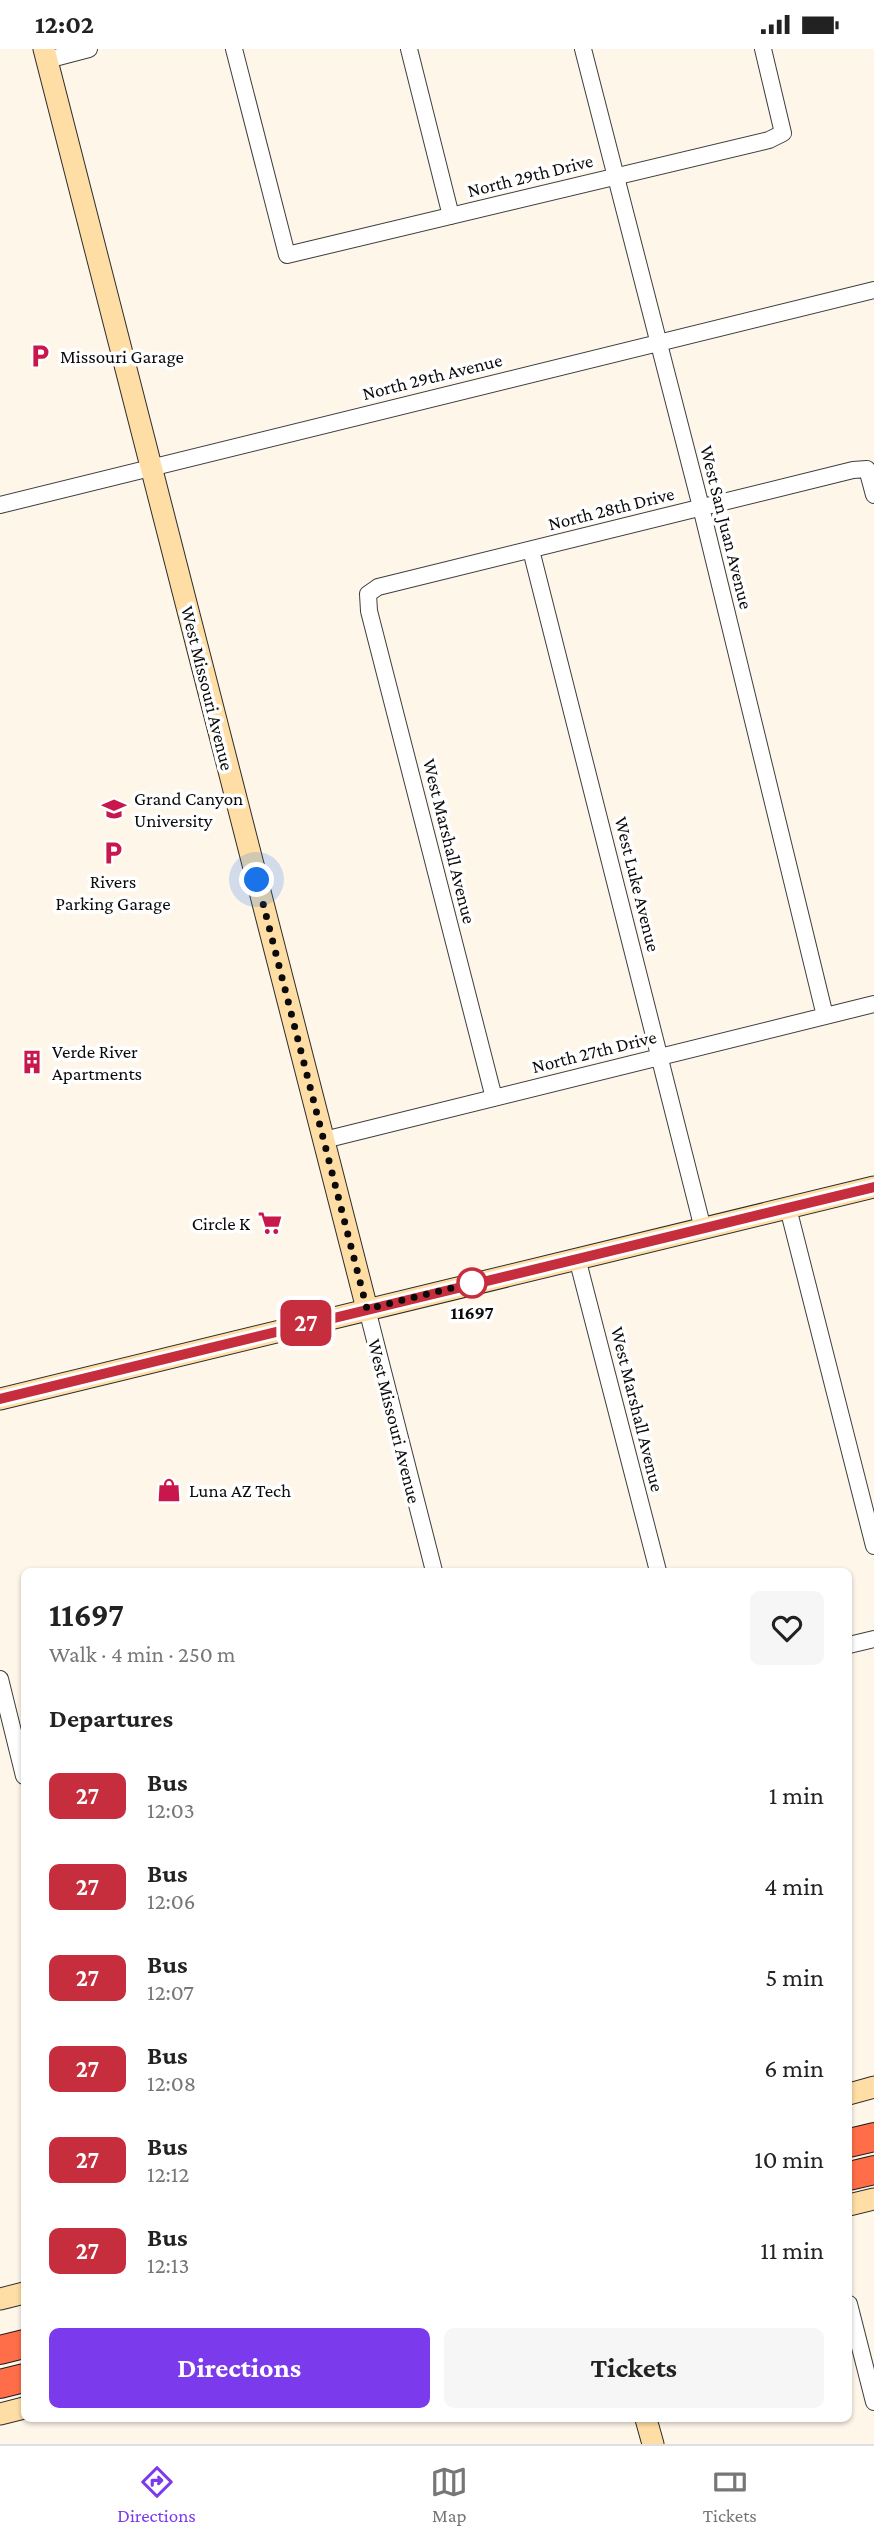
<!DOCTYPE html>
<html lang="en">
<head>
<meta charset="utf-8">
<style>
  body { margin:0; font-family:"Crimson Pro",serif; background:#f6f6f6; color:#222; height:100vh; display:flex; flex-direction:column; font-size:26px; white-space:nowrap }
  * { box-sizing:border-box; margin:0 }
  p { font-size:23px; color:#767676 }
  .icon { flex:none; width:38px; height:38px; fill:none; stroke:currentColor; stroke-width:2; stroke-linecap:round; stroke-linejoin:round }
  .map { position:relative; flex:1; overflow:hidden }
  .drawer { position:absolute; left:21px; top:1519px; width:831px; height:854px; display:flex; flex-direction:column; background:#fff; border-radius:10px; box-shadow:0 2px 5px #0004 }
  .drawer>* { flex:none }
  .badge { padding:0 14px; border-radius:10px; font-size:24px; line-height:46px }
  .you { position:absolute; width:35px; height:35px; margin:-18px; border:5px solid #fff; border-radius:50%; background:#1a73e8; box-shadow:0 0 0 10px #1a73e833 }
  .map>.badge { position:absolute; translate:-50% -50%; box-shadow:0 0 0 4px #fff }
  h2 { padding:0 28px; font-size:26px; line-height:63px }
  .round { display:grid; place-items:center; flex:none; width:74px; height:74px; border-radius:10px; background:#f6f6f6 }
  .overview { display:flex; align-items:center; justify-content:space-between; height:119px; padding:0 28px }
  h1 { font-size:33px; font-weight:700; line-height:52px }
  .action { display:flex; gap:14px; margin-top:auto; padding:14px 28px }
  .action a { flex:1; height:80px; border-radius:10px; background:#7c3aed; color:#fff; font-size:28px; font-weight:700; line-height:80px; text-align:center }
  .action a+a { background:#f6f6f6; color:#222 }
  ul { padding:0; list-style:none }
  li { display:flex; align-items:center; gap:21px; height:91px; padding:0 28px }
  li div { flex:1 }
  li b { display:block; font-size:26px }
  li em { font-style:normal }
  li .badge { min-width:77px; font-weight:700; text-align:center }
  .status { display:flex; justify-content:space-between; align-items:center; height:49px; padding:0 35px; background:#fff; direction:ltr }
  .status svg { height:19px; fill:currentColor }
  .dock { display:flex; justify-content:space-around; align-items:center; height:98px; border-top:2px solid #e0e0e0; background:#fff; font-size:19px; color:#767676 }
  .dock a { display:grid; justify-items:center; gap:4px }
  .dock .active { color:#7c3aed }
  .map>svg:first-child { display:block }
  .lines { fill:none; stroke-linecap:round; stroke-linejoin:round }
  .street-casing { stroke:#3e3e3e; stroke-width:18 }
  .secondary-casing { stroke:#2d2d2d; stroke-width:23 }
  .highway-casing { stroke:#1c1c1c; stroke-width:30 }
  .street { stroke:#fff; stroke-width:16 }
  .secondary { stroke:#ffdea5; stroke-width:21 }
  .highway { stroke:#ff6e48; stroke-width:28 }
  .line-casing { stroke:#fff; stroke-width:16 }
  .line { stroke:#c62d3d; stroke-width:10 }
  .walk { stroke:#0b0b0b; stroke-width:7; stroke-dasharray:0 12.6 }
  .stop-dot { fill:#fff; stroke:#c62d3d; stroke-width:3.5 }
  .labels { text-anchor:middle; stroke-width:7; stroke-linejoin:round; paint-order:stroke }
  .street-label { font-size:19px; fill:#0b0b0b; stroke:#fff }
  .poi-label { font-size:19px; fill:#0b0b0b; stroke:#fff; text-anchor:start }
  .stop-label { font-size:19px; font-weight:bold; fill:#0b0b0b; stroke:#fff }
</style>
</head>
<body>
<div class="status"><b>12:02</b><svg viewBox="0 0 49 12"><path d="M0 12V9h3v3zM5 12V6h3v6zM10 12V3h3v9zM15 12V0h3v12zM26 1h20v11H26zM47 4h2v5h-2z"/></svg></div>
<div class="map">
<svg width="874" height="2395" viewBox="0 0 874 2395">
  <rect width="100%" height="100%" fill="#fff6ea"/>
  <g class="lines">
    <g class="street-casing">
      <path id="street" d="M234 0 287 206 769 91 783 84 763 0
        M409 0 451 167
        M583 0 701 458 825 967
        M47 11 89 0
        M0 456 874 241
        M531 501 703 1180
        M494 1049 369 562 368 545 378 538 853 421 867 420 874 446
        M324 1091 874 955
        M788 1159 874 1497
        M577 1209 658 1522
        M367 1260 434 1522
        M849 1596 874 1590
        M0 1630 24 1727
        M849 2255 874 2353"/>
    </g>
    <g class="secondary-casing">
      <path id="secondary" d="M44 0 367 1260
        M0 1350 874 1138
        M849 2045 874 2038
        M849 2156 874 2150
        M0 2250 24 2244
        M0 2365 24 2359
        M646 2370 653 2395"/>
    </g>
    <g class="highway-casing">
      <path id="highway" d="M849 2094 874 2088
        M849 2127 874 2121
        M0 2301 24 2295
        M0 2335 24 2329"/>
    </g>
    <use href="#street" class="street"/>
    <use href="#secondary" class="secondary"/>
    <use href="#highway" class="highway"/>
  </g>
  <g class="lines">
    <g class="line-casing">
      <path id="line" d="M0 1350 874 1138"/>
    </g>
    <use href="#line" class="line"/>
    <path class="walk" d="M257 831 367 1260 472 1234"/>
  </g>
  <defs>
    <g id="parking-bare" transform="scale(1.89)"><path d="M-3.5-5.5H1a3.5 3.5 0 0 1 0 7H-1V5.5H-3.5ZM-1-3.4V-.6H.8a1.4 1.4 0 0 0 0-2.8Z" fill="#c8174c" stroke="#fff" stroke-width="2.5" paint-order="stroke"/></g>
    <g id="university-bare" transform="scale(1.89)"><path d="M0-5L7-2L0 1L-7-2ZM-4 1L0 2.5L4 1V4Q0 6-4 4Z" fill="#c8174c" stroke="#fff" stroke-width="2.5" paint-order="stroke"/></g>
    <g id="building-bare" transform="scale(1.89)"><path d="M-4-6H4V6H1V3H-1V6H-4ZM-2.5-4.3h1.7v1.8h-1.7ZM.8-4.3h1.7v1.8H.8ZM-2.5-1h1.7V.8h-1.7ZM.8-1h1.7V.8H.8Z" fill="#c8174c" stroke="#fff" stroke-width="2.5" paint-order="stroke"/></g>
    <g id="supermarket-bare" transform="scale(1.89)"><path d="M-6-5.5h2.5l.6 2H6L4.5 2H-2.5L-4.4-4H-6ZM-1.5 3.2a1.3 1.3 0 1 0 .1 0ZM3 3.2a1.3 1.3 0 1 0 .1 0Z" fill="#c8174c" stroke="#fff" stroke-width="2.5" paint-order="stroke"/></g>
    <g id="shop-bare" transform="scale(1.89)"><path d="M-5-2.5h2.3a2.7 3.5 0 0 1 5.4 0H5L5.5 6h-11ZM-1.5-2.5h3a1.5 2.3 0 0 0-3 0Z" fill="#c8174c" stroke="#fff" stroke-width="2.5" paint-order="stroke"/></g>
  </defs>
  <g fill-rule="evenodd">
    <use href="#parking-bare" x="40" y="307"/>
    <use href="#university-bare" x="114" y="760"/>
    <use href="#parking-bare" x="113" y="804"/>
    <use href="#building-bare" x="32" y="1013"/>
    <use href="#supermarket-bare" x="270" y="1174"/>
    <use href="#shop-bare" x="169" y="1441"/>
  </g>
  <circle class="stop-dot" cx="472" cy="1234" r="14"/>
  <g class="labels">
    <g class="street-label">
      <text transform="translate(530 126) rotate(-14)" y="7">North 29th Drive</text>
      <text transform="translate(432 327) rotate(-14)" y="7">North 29th Avenue</text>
      <text transform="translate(611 459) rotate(-14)" y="7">North 28th Drive</text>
      <text transform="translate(727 478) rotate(76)" y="7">West San Juan Avenue</text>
      <text transform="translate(208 639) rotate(76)" y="7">West Missouri Avenue</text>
      <text transform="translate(450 792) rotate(76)" y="7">West Marshall Avenue</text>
      <text transform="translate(638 835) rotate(76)" y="7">West Luke Avenue</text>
      <text transform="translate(594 1002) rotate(-14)" y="7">North 27th Drive</text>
      <text transform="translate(638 1360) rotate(76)" y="7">West Marshall Avenue</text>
      <text transform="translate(395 1372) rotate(76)" y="7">West Missouri Avenue</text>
    </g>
    <g class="poi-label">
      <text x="60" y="314">Missouri Garage</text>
      <text x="134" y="756">Grand Canyon<tspan x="134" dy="22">University</tspan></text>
      <text x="113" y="839" text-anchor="middle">Rivers<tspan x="113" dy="22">Parking Garage</tspan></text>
      <text x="52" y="1009">Verde River<tspan x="52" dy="22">Apartments</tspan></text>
      <text x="250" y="1181" text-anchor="end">Circle K</text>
      <text x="189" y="1448">Luna AZ Tech</text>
    </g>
    <g class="stop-label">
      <text x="472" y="1270">11697</text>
    </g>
  </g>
</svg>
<div class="you" style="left:257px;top:831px"></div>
<b class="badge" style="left:306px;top:1274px;background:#c62d3d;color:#fff">27</b>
<section class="drawer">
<div class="overview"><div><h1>11697</h1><p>Walk · 4 min · 250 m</p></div><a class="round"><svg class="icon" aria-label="heart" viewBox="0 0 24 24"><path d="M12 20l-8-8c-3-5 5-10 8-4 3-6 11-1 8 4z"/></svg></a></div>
<h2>Departures</h2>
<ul>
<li><span class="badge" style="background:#c62d3d;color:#fff">27</span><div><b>Bus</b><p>12:03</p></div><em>1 min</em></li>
<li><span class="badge" style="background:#c62d3d;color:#fff">27</span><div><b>Bus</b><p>12:06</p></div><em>4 min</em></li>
<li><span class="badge" style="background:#c62d3d;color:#fff">27</span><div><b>Bus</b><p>12:07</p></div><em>5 min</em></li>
<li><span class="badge" style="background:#c62d3d;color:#fff">27</span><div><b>Bus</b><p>12:08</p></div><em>6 min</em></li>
<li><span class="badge" style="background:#c62d3d;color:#fff">27</span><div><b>Bus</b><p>12:12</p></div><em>10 min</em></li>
<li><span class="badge" style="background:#c62d3d;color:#fff">27</span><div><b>Bus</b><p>12:13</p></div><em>11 min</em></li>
</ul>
<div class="action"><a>Directions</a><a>Tickets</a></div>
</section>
</div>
<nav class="dock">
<a class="active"><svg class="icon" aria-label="directions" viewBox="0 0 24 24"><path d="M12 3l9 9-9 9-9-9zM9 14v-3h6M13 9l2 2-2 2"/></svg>Directions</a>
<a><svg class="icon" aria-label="map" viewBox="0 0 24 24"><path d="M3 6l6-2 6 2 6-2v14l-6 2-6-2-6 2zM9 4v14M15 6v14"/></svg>Map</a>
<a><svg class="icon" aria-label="tickets" viewBox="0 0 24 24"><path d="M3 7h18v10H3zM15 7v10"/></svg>Tickets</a>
</nav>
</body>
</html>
